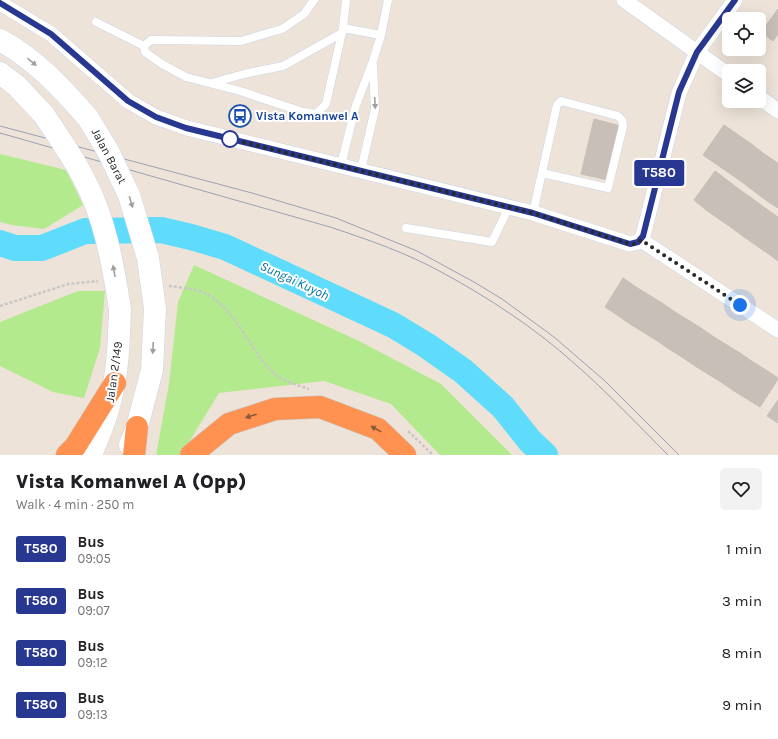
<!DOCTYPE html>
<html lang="en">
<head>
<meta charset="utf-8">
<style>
  body { margin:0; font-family:Karla,sans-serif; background:#f2f2f2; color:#202124; height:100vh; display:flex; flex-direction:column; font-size:15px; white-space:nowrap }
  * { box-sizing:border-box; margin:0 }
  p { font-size:13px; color:#757577 }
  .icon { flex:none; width:22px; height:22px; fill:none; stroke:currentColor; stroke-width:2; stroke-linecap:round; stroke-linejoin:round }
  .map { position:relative; height:455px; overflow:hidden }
  .panel { display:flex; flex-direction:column; background:#fff; flex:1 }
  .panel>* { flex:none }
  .badge { padding:0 8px; border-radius:3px; font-size:14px; line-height:26px }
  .tools { position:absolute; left:722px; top:12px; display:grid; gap:8px }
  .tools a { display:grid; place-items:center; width:44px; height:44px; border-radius:6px; background:#fff; box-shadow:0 4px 16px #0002; font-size:20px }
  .you { position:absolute; width:20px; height:20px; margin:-10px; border:3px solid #fff; border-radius:50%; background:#1a73e8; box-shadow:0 0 0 6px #1a73e833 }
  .map>.badge { position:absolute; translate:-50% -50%; box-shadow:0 0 0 2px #fff }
  .round { display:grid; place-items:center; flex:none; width:42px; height:42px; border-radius:6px; background:#f2f2f2 }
  .head { display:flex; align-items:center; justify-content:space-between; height:68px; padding:0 16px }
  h1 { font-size:19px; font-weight:800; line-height:30px }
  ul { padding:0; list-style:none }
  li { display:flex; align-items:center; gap:12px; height:52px; padding:0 16px }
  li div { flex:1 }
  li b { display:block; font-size:15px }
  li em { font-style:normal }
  li .badge { min-width:44px; font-weight:700; text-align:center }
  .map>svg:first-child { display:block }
  .green { fill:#b3ea8e }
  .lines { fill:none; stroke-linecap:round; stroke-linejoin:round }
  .river { stroke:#5fdcfc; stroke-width:26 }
  .building { fill:#c8c0b8; stroke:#c8bfb2 }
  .service-casing { stroke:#cdd3e4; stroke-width:9 }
  .minor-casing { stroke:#cdd3e4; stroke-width:16 }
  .secondary-casing { stroke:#cdd3e4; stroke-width:23 }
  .motorway-casing { stroke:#c7c7c7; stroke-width:23 }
  .path { stroke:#c7c7c7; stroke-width:2.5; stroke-dasharray:3 2; stroke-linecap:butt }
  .service { stroke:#fff; stroke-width:8 }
  .minor { stroke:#fff; stroke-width:15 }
  .secondary { stroke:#fff; stroke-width:22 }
  .motorway { stroke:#ff9251; stroke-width:22 }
  .tram { stroke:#9ba0b5; stroke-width:1 }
  .secondary-bridge-casing { stroke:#cdd3e4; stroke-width:23; stroke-linecap:butt }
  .secondary-bridge { stroke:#fff; stroke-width:22 }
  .oneway { fill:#9f9f9f }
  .oneway2 { fill:#89583b }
  .line-casing { stroke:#fff; stroke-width:9 }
  .line { stroke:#283890; stroke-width:6 }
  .walk { stroke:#292929; stroke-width:4; stroke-dasharray:0 7.2 }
  .stop-dot { fill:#fff; stroke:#283890; stroke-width:2 }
  .labels { text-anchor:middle; stroke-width:4; stroke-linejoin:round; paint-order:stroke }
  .transit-label { font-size:12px; font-weight:bold; fill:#164399; stroke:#fff; text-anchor:start }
  .street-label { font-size:12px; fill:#292929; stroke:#fff }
  .water-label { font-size:13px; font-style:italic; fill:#0077a5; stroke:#fff }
</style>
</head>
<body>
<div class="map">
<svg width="778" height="455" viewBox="0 0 778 455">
  <rect width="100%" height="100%" fill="#ede3d8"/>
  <path class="green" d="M0 154 66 170 83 205 44 229 12 225 0 222Z
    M194 265 359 341 441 384 512 455H440L391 404 324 381 219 393 181 455H156L169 384 178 302Z
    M78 291H105L100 348 84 398 53 392 0 366V322Z"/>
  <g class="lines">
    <path class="river" d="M0 243 15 248H42L85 231 161 230 191 237 225 247 393 325 426 345 463 371 503 407 530 441 545 455"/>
  </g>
  <path class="building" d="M778 9V34L773 41 761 32Z
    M594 119 621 126 608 180 581 174Z
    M724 125 737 134 716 164 703 155Z
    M737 134 750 143 729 173 716 164Z
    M750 143 763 153 742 182 729 173Z
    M763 153 776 162 755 192 742 182Z
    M776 162 778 163V186L767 201 755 192Z
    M715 171 727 180 706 210 694 200Z
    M727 180 740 190 719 219 706 210Z
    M778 186V208L767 201Z
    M740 190 753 199 732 228 719 219Z
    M753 199 765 208 744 237 732 228Z
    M765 208 778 217 757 246 744 237Z
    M778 217V244L770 255 757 246Z
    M778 244V261L770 255Z
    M623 278 636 287 617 315 605 307Z
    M636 287 649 295 630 324 617 315Z
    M649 295 662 303 643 332 630 324Z
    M662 303 675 312 656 340 643 332Z
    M675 312 688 320 669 349 656 340Z
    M688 320 701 328 682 357 669 349Z
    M701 328 714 337 695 366 682 357Z
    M714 337 727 345 708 374 695 366Z
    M727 345 740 353 721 382 708 374Z
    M740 353 753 362 734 391 721 382Z
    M753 362 766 370 747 399 734 391Z
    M766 370 778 378V379L760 407 747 399Z
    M778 400V423L767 416Z"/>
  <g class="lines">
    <g class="service-casing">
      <path id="service" d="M314 0 304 14 282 29 241 41 151 40 144 46 145 52 162 64 186 77 240 91 303 112 316 114 326 104 343 28 381 35
        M96 22 144 46
        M343 28 346 0
        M212 83 244 74 283 66 342 33
        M341 165 356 105 372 64 381 35 388 0
        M361 170 375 109 373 66
        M533 213 557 105 561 101 618 116 622 120 623 126 608 188 542 173
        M406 228 492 242 509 207"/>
    </g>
    <g class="minor-casing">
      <path id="minor" d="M624 0 729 75
        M0 3 51 34 128 101 156 117 187 128 533 213 630 244 638 242 643 236 679 93 697 52 735 0
        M759 97 778 111
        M641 240 778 330"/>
    </g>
    <g class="secondary-casing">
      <path id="secondary" d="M0 40C35 59 62 88 88 118
        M0 73 17 86 44 115
        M130 445 137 427 152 370 155 309
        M91 455C97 439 105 423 109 406 118 374 119 342 120 309"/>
    </g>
    <g class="motorway-casing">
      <path id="motorway" d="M67 455 75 447 115 383
        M134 455 137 427
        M191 455 229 424 275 409 320 407 378 429 405 455"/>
    </g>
    <path class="path" d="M169 286C177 287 187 288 196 290 233 299 249 352 276 375 283 381 300 386 309 389
      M0 306 68 284 98 281
      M408 431 433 455"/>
    <use href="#service" class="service"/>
    <use href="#minor" class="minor"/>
    <use href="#secondary" class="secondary"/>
    <use href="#motorway" class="motorway"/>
    <path class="tram" d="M0 126 252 193 336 218 417 251 474 282 502 299 554 337 605 381 679 455
      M0 133 330 227C369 240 407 253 443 273 489 298 535 328 575 364 607 392 637 424 668 455"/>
    <g class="secondary-bridge-casing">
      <path id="secondary-bridge" d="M44 115C58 136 72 156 83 177 105 217 113 265 120 309
        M88 118 108 151 129 195 148 258 155 309"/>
    </g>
    <use href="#secondary-bridge" class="secondary-bridge"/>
  </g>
  <defs><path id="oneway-solid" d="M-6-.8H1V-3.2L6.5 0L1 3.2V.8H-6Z"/></defs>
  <g class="oneway">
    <use href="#oneway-solid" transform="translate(32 62) rotate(39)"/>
    <use href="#oneway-solid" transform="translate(375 103) rotate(87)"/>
    <use href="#oneway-solid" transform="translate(131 202) rotate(73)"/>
    <use href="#oneway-solid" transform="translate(114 271) rotate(-101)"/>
    <use href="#oneway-solid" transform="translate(153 348) rotate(93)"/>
  </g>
  <g class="oneway2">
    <use href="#oneway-solid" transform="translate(251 416) rotate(162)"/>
    <use href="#oneway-solid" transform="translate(376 429) rotate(-151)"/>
  </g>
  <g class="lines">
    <g class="line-casing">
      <path id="line" d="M0 3 51 34 128 101 156 117 186 128 533 213 630 244 638 242 643 236 679 92 697 52 735 0"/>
    </g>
    <use href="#line" class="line"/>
    <path class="walk" d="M230 139 533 213 630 244H635L641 240 740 305"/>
  </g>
  <defs>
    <g id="bus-ring" transform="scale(1.15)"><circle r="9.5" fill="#fff" stroke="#1a4fb4" stroke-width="1.5"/><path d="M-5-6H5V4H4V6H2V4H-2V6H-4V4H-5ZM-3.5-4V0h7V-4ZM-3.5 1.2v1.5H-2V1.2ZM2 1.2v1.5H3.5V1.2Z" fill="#1a4fb4"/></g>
  </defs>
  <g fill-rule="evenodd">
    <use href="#bus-ring" x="240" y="116"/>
  </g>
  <circle class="stop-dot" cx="230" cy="139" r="8"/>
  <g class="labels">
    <g class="transit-label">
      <text x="256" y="120">Vista Komanwel A</text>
    </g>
    <g class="street-label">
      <text transform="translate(109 156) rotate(62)" y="4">Jalan Barat</text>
      <text transform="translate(114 372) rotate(-82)" y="4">Jalan 2/149</text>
    </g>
    <g class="water-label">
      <text transform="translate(295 280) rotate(25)" y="5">Sungai Kuyoh</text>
    </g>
  </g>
</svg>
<div class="tools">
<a><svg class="icon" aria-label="locate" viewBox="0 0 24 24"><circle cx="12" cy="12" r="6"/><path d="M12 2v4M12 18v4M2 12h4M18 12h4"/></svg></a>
<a><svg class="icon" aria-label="layers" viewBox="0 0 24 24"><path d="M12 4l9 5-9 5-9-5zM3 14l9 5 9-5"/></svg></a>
</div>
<div class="you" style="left:740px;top:305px"></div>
<b class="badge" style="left:659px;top:173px;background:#283890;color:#fff">T580</b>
</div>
<section class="panel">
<div class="head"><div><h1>Vista Komanwel A (Opp)</h1><p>Walk · 4 min · 250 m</p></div><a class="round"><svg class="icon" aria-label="heart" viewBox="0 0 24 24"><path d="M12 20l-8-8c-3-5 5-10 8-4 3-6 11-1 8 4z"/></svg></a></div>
<ul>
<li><span class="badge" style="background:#283890;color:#fff">T580</span><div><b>Bus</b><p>09:05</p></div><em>1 min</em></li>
<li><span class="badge" style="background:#283890;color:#fff">T580</span><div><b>Bus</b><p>09:07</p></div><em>3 min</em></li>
<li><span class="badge" style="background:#283890;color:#fff">T580</span><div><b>Bus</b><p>09:12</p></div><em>8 min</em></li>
<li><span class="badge" style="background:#283890;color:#fff">T580</span><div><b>Bus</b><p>09:13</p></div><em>9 min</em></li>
</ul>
</section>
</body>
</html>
